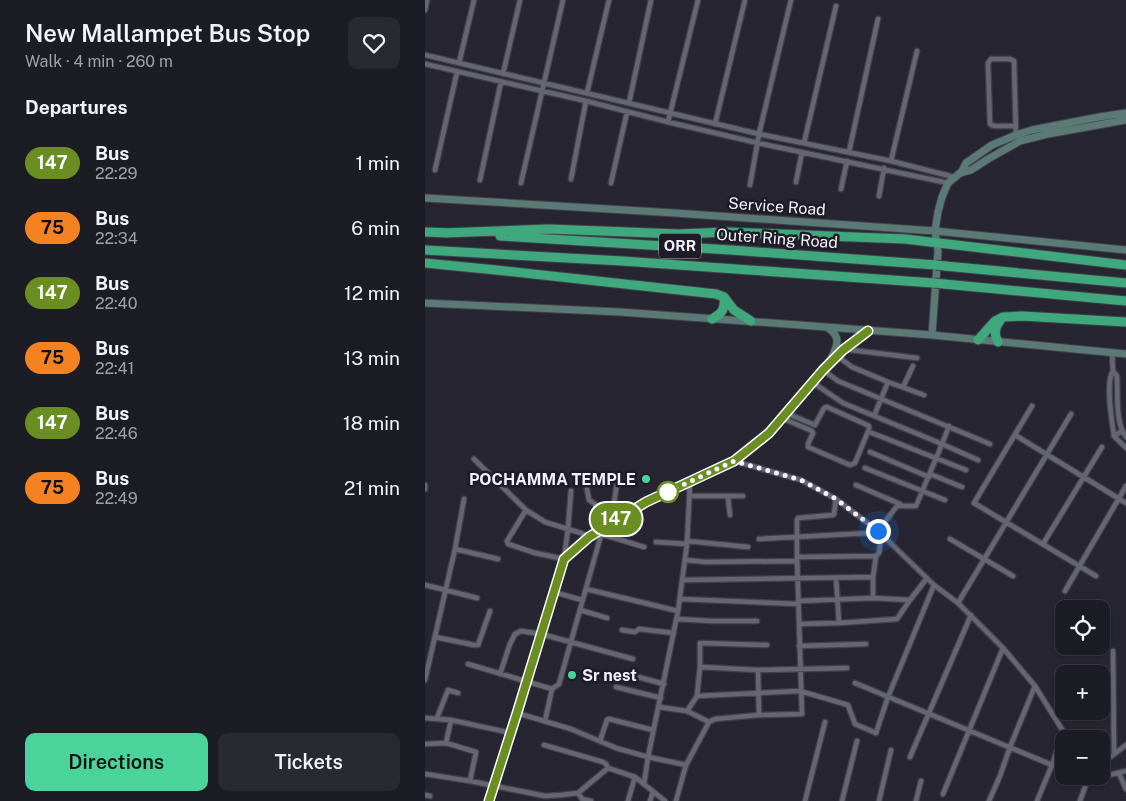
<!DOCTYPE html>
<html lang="en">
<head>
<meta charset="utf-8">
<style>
  body { margin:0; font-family:"Public Sans",sans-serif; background:#292932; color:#f1f3f6; height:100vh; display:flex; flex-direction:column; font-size:19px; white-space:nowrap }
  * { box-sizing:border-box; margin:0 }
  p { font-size:16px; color:#a0a1a7 }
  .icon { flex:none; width:28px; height:28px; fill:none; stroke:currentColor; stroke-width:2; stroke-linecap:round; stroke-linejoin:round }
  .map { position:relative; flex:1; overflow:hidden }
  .panel { display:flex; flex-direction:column; background:#1c1c25; width:425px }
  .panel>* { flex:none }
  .badge { padding:0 10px; border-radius:16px; font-size:18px; line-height:32px }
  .tools { position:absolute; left:630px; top:600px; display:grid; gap:10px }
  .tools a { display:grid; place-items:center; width:55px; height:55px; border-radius:10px; background:#1c1c25; box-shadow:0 1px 4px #0004,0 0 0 1px #3a3a42; font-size:25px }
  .you { position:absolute; width:25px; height:25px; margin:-12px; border:4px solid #fff; border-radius:50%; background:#1a73e8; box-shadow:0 0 0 8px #1a73e833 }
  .map>.badge { position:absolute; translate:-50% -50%; box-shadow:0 0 0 2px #fff }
  h2 { padding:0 25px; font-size:19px; line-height:45px }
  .round { display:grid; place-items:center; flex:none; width:52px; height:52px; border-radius:10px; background:#292932 }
  .overview { display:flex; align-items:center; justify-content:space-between; height:85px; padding:0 25px }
  h1 { font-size:24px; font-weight:600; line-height:38px }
  .primary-button { display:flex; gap:10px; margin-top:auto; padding:10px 25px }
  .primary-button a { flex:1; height:58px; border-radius:10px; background:#4ad49c; color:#111; font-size:20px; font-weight:600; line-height:58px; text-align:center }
  .primary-button a+a { background:#292932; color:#f1f3f6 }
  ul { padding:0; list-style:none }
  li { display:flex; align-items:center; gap:15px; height:65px; padding:0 25px }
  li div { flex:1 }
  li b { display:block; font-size:19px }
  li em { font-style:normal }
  li .badge { min-width:55px; font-weight:700; text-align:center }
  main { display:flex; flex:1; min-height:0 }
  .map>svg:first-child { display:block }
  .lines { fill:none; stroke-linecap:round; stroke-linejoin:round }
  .street-casing { stroke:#41404b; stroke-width:7 }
  .secondary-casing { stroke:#41404b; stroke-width:9 }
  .highway-casing { stroke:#41404b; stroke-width:11 }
  .street { stroke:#666572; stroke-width:4.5 }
  .secondary { stroke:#5b7975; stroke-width:7 }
  .highway { stroke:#40a87d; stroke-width:9 }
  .highway-bridge-casing { stroke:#41404b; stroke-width:11; stroke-linecap:butt }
  .highway-bridge { stroke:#40a87d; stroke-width:9 }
  .line-casing { stroke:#fff; stroke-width:11 }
  .line { stroke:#6b8e23; stroke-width:8 }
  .walk { stroke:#f4f3fb; stroke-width:5; stroke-dasharray:0 9 }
  .poi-dot { fill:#4ad49c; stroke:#1d1c27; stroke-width:2 }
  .stop-dot { fill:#fff; stroke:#6b8e23; stroke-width:2.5 }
  .labels { text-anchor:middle; stroke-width:5; stroke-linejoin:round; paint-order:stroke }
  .shield { fill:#1d1c27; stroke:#b4b2bb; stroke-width:1 }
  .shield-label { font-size:15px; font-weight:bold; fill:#f4f3fb }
  .street-label { font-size:16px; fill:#f4f3fb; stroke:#1d1c27 }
  .poi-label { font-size:16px; font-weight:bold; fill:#f4f3fb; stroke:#1d1c27; text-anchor:end }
</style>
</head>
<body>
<main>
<section class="panel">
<div class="overview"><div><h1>New Mallampet Bus Stop</h1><p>Walk · 4 min · 260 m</p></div><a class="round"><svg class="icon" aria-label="heart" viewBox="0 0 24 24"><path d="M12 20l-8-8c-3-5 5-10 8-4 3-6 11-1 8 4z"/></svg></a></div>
<h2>Departures</h2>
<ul>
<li><span class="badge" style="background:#6b8e23;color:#fff">147</span><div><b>Bus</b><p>22:29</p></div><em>1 min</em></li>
<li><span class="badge" style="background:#f58220;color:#111">75</span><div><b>Bus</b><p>22:34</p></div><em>6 min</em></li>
<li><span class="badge" style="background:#6b8e23;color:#fff">147</span><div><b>Bus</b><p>22:40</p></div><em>12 min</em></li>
<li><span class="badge" style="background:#f58220;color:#111">75</span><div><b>Bus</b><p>22:41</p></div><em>13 min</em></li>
<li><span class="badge" style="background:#6b8e23;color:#fff">147</span><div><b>Bus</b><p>22:46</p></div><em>18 min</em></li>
<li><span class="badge" style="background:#f58220;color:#111">75</span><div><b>Bus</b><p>22:49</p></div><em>21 min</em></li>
</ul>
<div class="primary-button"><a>Directions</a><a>Tickets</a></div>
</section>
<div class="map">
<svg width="701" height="801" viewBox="0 0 701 801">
  <rect width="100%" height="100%" fill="#262531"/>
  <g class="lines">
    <g class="street-casing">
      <path id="street" d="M0 10 2 0
        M0 55 334 134 466 161 529 177
        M34 63 49 0
        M0 64 161 101 243 122 333 143 523 183
        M78 74 95 0
        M162 93 184 0
        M204 103 226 0
        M243 122 273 0
        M290 124 320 0
        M590 126H569L565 124 563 63 566 59H585L589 61 591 135
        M379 143 411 6
        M424 152 453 19
        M466 161 492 51
        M10 170 32 72
        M146 179 161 101
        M55 180 76 82
        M371 182 377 152
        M96 183 138 0
        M186 183 202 112
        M325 185 334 134 366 0
        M416 189 422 161
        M454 196 459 168
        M418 349 492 358
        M687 353 688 371 692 376C693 393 690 423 701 437
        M412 356 427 367 463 382 449 416
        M398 370 413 381 565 444
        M688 371C680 382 687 421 689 436L697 431
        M387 382 418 403 517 444 524 426
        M463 382 499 395
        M478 387 488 366
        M607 406 549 503 671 576
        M357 418 387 431 388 433 383 444V447L425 465 430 463 444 429V426L442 425 402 407 399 408 390 425 361 413
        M447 433 541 470
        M590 435 701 503
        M689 436 701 448
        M445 452 504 477
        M49 459 101 510 120 522 156 533 164 537
        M309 461 376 480 411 499 453 531 509 585 533 603 578 648 610 686 643 739
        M440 468 520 500
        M505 474 537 487
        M0 485V489
        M431 485 475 504
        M162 489 164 500 192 519
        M264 496H302L303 498 305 515
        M302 496H318
        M101 510 82 541 83 544 110 553 139 559 143 529 146 491
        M187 516 193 477
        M453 531 472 506H491L517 444 553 460
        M176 534 219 547
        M334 539 445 533 451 529
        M525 539 588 576
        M262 541 323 547
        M231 542 262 544
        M618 544 677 447
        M30 549 73 559
        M372 557 451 556
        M260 560 281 562 372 561
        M411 578 414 623
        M258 580 448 577
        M0 585 52 598
        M161 589 253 611
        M640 591 701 486
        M129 592 157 600
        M448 598V577L451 556 454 553 456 534
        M255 599 373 604
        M373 601 448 598 485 600
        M533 603 646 414
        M155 610 182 618
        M252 619 287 621H332
        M374 624 414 623 472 619 485 600 502 578
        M197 630 210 632 214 629 249 633
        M10 637 49 645H53L65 611
        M374 646 441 644
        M688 651 689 754
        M43 664 127 689
        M275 667 333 670 422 668
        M333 670 334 715
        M75 674 85 644 90 634 96 631 116 634 208 659
        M202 674 239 684
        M0 680 30 549 39 499
        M430 683 639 770
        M191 687 236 698
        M272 696 275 667V643L342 645
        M234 707 262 711 284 722
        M262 711 272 696 375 691 423 705 430 724 451 733 463 697 509 585
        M92 713 146 729 191 748 223 757 253 611 262 544 265 482
        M0 718 26 720 86 733
        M12 718 23 690 33 693
        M26 720 21 743 51 752 45 781
        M120 721 127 689 134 684 178 528
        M175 741 182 720 184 719 228 730
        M0 744 21 743
        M119 745 178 762 181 764 183 768 210 777 240 801
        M485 757 546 615
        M676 764 701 745
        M694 773 701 789
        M0 774 45 781 120 796 136 795 153 793 183 768
        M655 776 664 780 701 771
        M219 784 223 757 261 765
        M153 793 157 799 166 801
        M518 794 578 648
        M0 795 5 796
        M203 801 210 777
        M225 801 228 792
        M251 801 261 765 284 722 290 719 334 715 377 714 372 557V520L373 518 408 515 409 514 411 499
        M380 801 400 722
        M417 801 432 741
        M454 801 466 750
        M491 801 496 781
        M564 801 575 776 585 747 610 686
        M612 801 627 765 635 742
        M655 801 664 776"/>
    </g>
    <g class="secondary-casing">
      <path id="secondary" d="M536 173 541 163 567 145 591 135 607 130 674 117 701 113
        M0 198 250 213 510 231 701 250
        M0 303 195 312 401 327 507 335 701 354
        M403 328C417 337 412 346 406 359
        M507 335 513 251 510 231 513 212 517 197 523 183 535 173 546 170 563 159 595 141 623 134 701 120
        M64 801 92 713 139 559 164 537 221 502 309 461 344 433 398 370 418 349 443 331"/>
    </g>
    <g class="highway-casing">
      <path id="highway" d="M0 232 25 233
        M20 233 124 229 254 234 302 232 480 239 701 265
        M75 236 306 250 511 265
        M0 250 197 261 509 283
        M0 263 71 270 291 294 299 297 309 310 326 321
        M520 266 701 283
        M519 284 701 301
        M287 319C298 313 300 309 299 297
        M553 340 570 321 578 317 597 316 701 322
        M573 342C569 335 569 328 575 321"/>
    </g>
    <use href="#street" class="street"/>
    <use href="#secondary" class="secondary"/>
    <use href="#highway" class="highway"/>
    <g class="highway-bridge-casing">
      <path id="highway-bridge" d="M511 265 520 266
        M509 283 519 284"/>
    </g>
    <use href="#highway-bridge" class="highway-bridge"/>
  </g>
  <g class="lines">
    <g class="line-casing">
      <path id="line" d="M64 801 92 713 139 559 164 537 221 502 309 461 344 433 398 370 418 350 443 331"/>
    </g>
    <use href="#line" class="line"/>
    <path class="walk" d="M243 492 309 461 376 480 411 499 453 531"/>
  </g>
  <g class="poi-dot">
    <circle cx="221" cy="479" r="5"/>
    <circle cx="147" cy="675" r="5"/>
  </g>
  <circle class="stop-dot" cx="243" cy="492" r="10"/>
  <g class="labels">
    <rect class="shield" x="234" y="233.5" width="42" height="25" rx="4"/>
    <g class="shield-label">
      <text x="255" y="251">ORR</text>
    </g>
    <g class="street-label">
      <text transform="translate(352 206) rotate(4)" y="6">Service Road</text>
      <text transform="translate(352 238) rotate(4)" y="6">Outer Ring Road</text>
    </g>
    <g class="poi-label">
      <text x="211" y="485">POCHAMMA TEMPLE</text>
      <text x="157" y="681" text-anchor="start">Sr nest</text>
    </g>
  </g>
</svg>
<div class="tools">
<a><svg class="icon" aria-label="locate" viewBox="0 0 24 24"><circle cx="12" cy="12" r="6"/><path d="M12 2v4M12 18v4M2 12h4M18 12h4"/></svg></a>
<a>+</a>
<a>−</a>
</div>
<div class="you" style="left:453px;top:531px"></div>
<b class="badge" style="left:191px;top:519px;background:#6b8e23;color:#fff">147</b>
</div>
</main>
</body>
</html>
